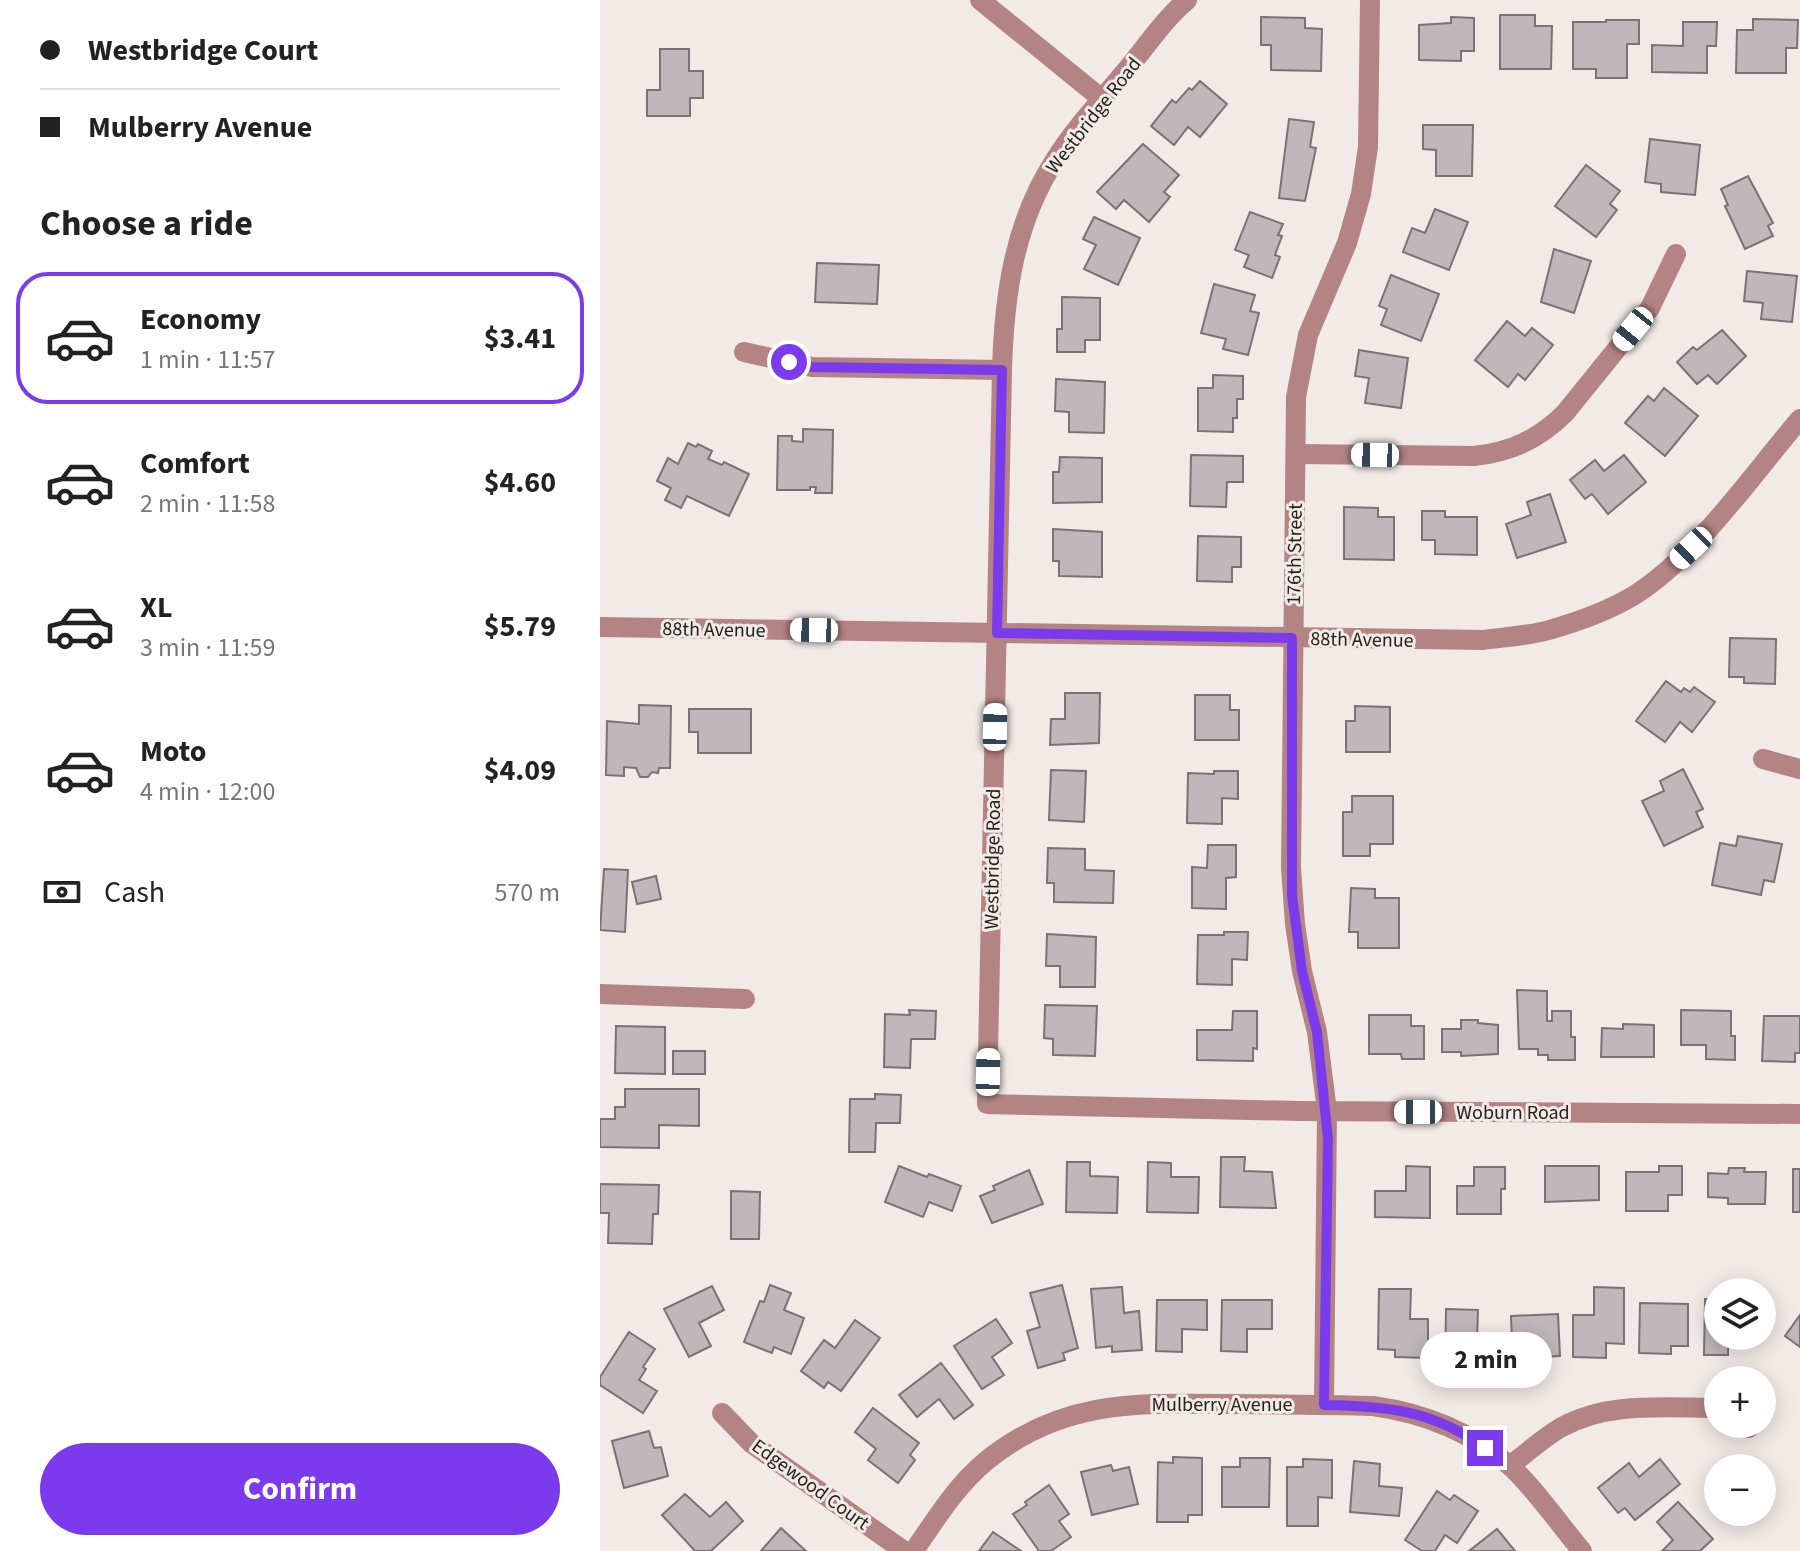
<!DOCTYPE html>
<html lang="en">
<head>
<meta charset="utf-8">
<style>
  body { margin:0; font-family:"Source Sans 3",sans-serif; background:#f2f2f2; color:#222; height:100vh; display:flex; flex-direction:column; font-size:30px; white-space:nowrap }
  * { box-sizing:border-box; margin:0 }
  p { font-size:26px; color:#767676 }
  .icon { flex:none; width:44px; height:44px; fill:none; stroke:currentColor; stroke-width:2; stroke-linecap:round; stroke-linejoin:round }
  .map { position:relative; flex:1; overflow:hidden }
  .panel { display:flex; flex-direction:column; background:#fff; width:600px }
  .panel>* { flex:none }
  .guide { display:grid; align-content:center; height:176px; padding:0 40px; background:#fff }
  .fabs { position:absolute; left:1104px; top:1278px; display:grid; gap:16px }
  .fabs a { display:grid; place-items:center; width:72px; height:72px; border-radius:50%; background:#fff; box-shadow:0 4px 20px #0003; font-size:40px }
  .end { position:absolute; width:36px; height:36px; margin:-18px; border:10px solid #7c3aed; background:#fff; box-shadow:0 0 0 4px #fff }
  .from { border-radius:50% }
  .bubble { position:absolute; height:56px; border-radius:28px; background:#fff; box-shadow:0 4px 20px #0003; font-size:26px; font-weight:700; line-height:56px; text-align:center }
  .car { position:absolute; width:24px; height:48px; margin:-24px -12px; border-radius:10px; box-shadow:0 0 6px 2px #0007; background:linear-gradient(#fff 24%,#345 0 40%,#fff 0 76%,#345 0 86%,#fff 0) }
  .guide b { display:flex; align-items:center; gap:28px; height:76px; font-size:30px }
  .guide b+b { border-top:2px solid #e0e0e0 }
  .guide i { width:20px; height:20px; background:#222 }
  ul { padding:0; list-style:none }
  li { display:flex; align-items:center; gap:24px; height:132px; margin:0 16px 12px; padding:0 24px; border:4px solid transparent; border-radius:32px }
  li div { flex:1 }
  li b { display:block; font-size:30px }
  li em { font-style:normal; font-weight:700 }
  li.on { border-color:#7c3aed }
  li>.icon { width:72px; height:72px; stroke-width:1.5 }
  h2 { padding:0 40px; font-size:36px; line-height:96px }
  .pay { display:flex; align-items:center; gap:20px; height:88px; padding:0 40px; font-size:30px }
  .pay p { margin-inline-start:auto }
  .primary-button { display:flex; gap:16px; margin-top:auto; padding:16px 40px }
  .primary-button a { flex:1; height:92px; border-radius:48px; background:#7c3aed; color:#fff; font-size:32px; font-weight:700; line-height:92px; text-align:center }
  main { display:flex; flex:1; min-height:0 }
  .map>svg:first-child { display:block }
  .building { fill:#bfb7ba; stroke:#7a7275; stroke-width:2 }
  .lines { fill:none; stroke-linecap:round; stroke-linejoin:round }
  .minor { stroke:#b38483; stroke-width:20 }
  .route { stroke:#7c3aed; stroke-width:10 }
  .labels { text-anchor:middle; stroke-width:6; stroke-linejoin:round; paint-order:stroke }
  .street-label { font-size:20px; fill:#242220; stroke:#f2eae6 }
</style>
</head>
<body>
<main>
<section class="panel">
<div class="guide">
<b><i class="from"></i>Westbridge Court</b>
<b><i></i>Mulberry Avenue</b>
</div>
<h2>Choose a ride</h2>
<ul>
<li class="on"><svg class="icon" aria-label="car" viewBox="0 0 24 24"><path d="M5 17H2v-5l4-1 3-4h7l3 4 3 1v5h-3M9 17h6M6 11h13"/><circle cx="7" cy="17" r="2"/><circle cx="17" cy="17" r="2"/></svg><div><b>Economy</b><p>1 min · 11:57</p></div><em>$3.41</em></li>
<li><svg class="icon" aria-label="car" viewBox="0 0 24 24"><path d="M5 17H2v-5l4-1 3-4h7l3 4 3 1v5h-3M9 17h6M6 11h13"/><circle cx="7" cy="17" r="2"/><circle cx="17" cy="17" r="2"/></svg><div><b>Comfort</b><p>2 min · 11:58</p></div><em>$4.60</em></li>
<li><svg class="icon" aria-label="car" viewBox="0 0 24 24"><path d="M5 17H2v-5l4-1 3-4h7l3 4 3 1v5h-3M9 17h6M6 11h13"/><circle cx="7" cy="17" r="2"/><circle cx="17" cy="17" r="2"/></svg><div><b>XL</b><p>3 min · 11:59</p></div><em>$5.79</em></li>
<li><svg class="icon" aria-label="car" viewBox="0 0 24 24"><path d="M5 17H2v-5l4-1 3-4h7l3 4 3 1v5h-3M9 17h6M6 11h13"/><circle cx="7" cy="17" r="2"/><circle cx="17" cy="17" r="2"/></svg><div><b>Moto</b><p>4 min · 12:00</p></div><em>$4.09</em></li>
</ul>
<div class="pay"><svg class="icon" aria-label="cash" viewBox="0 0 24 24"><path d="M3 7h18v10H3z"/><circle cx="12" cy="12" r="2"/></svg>Cash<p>570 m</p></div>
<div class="primary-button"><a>Confirm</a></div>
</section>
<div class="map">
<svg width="1200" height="1551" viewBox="0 0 1200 1551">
  <rect width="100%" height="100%" fill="#f2eae6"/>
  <!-- building -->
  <g class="building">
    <polygon points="900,15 935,15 935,26 952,26 951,69 900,69"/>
    <polygon points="661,17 705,18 705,28 722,29 721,71 671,70 671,45 661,45"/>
    <polygon points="851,17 874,18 874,51 861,51 861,61 819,60 819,25 851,23"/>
    <polygon points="1153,19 1198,20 1197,48 1186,48 1186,73 1136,73 1137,30 1153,30"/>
    <polygon points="1006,20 1039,20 1039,44 1027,44 1027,78 996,78 996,69 973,69 973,22 1006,22"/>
    <polygon points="1083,22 1117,22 1116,46 1107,46 1107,73 1052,72 1052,45 1083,46"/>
    <polygon points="60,49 89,49 89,71 103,71 103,98 90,98 90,116 47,116 47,90 60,90"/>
    <polygon points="600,81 627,104 600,137 588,127 574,145 551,126 572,100 576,103 589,88 592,90"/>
    <polygon points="689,119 714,122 710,147 716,148 705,201 679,198"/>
    <polygon points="823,125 873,125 872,176 836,176 836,150 823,149"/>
    <polygon points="1050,139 1100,145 1095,195 1061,192 1061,184 1045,182"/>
    <polygon points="543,144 579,175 564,192 570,197 549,222 524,200 516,209 497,192"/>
    <polygon points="986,165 1020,191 1010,204 1017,210 996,237 955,206"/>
    <polygon points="1148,176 1173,223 1168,226 1173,236 1145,249 1125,206 1128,205 1121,189"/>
    <polygon points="835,209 868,222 849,270 803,252 812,228 825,233"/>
    <polygon points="650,212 683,224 678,235 682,236 675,255 680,257 672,278 644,267 649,255 635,250"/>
    <polygon points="494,217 540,238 518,285 484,269 496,245 483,239"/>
    <polygon points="954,249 991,261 974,313 941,302"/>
    <polygon points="217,263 279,265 277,304 215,302"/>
    <polygon points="1147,271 1197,276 1192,322 1161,319 1163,303 1144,301"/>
    <polygon points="791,275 839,294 821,341 781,325 787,309 779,306"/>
    <polygon points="614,284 655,295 650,311 659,313 648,355 623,349 626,339 601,333"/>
    <polygon points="462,297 500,298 500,340 485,340 485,352 457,352 457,329 462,329"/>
    <polygon points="907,321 925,336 932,328 953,345 925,380 918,374 908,387 875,360"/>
    <polygon points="1122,330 1146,356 1117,384 1108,375 1097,384 1077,362 1093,347 1097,350"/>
    <polygon points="759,350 808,358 801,408 765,403 769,378 755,376"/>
    <polygon points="613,375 643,376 643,399 637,399 637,418 633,418 633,432 598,431 598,388 613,388"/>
    <polygon points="456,379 505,382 504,433 469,432 469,412 455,411"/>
    <polygon points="1064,388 1098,416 1065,456 1025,423 1048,396 1054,401"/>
    <polygon points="203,429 233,430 232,493 215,493 216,487 210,487 210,490 177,490 178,436 192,436 192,441 203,442"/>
    <polygon points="88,443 96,447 98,444 112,451 108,459 122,465 124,462 149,474 129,516 87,496 81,508 65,500 71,488 57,481 68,458 78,464"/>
    <polygon points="591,455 643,456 643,482 627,482 626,507 590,506"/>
    <polygon points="1024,455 1046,482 1008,514 992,494 985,499 970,480 995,460 1004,471"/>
    <polygon points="460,457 502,458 502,502 453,503 453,472 459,472"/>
    <polygon points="950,494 966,542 917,558 906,524 931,515 927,502"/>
    <polygon points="744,507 778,508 778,517 794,517 794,560 744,559"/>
    <polygon points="822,511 845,511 845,517 877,517 877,555 835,554 835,540 822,540"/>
    <polygon points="453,529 502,532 502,577 459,576 459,561 453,561"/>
    <polygon points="598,536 641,537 641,567 632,567 632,582 597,581"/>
    <polygon points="1130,638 1176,639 1175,684 1144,683 1144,677 1129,677"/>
    <polygon points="1066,681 1081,692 1084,688 1090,692 1094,687 1115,702 1092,732 1080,722 1065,742 1036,721"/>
    <polygon points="465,693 500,693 499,743 450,745 451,719 465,719"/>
    <polygon points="595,695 630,695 630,710 639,710 639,740 595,740"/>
    <polygon points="39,705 71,706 70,768 59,768 58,773 52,772 48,777 40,777 36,768 24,767 24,776 6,775 7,721 39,724"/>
    <polygon points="755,706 790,707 790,752 746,752 746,721 755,721"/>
    <polygon points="89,709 151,709 151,753 98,753 98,732 89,732"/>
    <polygon points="1083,769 1103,809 1096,812 1103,827 1064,846 1042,801 1064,791 1060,781"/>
    <polygon points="451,770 486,771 484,822 449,820"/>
    <polygon points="614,771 638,771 638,799 622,798 622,824 587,823 588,773 614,774"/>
    <polygon points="752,796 793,796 793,844 770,844 770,856 743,856 743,812 752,812"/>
    <polygon points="1138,836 1182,844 1174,882 1164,880 1161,895 1112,885 1120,843 1136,846"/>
    <polygon points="608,845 636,845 636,877 626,878 626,909 592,908 592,867 607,868"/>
    <polygon points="448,848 485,849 485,870 514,871 513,903 454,902 454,883 447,883"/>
    <polygon points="4,869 28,870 25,932 0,930"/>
    <polygon points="56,876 61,899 37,904 32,882"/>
    <polygon points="751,888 775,889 775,898 799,898 799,948 758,948 758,932 749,932"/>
    <polygon points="624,932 648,932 647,960 632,959 632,985 597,984 598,935 624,935"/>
    <polygon points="447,934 496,937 495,987 460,987 460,966 446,966"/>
    <polygon points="917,990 947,991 947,1021 952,1021 952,1011 971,1011 971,1037 975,1037 975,1060 948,1060 948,1055 938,1055 938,1049 919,1049"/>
    <polygon points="445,1005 497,1006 495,1056 453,1055 453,1039 444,1038"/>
    <polygon points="309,1010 336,1011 335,1039 311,1039 310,1068 284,1067 285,1014 310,1015"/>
    <polygon points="1081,1010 1131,1011 1131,1036 1135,1036 1135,1060 1106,1059 1106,1045 1081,1045"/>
    <polygon points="633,1011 657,1011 657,1049 653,1048 653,1061 597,1060 597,1030 632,1030"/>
    <polygon points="769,1015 811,1015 811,1026 824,1026 824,1059 802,1059 801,1054 769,1054"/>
    <polygon points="1164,1016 1200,1016 1200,1053 1195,1053 1195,1062 1162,1061"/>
    <polygon points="861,1020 878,1020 878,1023 898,1025 898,1054 861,1056 861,1052 842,1052 842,1029 861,1029"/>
    <polygon points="1023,1024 1054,1025 1054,1057 1001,1057 1002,1028 1023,1029"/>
    <polygon points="16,1026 65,1027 65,1074 15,1073"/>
    <rect x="73" y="1051" width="32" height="23"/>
    <polygon points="25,1089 99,1089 99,1126 59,1125 59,1148 0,1147 0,1119 15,1119 15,1107 25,1107"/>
    <polygon points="275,1094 301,1095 300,1123 276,1123 275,1152 249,1152 250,1099 275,1099"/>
    <polygon points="621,1157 645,1157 644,1171 672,1172 676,1208 620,1207"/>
    <polygon points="467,1162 490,1162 490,1176 518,1177 517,1213 466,1212"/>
    <polygon points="548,1162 571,1163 571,1177 599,1177 598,1213 547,1212"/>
    <polygon points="299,1166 327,1177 329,1174 361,1186 352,1211 329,1202 323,1217 285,1202"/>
    <polygon points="806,1166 830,1167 830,1218 775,1217 775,1191 806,1191"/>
    <polygon points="945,1166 999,1166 999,1200 945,1202"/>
    <polygon points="1059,1166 1082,1166 1082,1195 1068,1195 1068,1211 1026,1211 1026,1172 1059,1172"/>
    <polygon points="874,1167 905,1167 905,1189 901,1189 901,1214 857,1214 857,1186 874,1186"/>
    <polygon points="1129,1168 1145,1168 1144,1172 1166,1172 1165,1204 1128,1204 1128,1198 1108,1197 1108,1173 1128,1174"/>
    <rect x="1193" y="1169" width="7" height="43"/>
    <polygon points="429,1170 443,1204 392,1223 380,1196 395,1190 393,1186"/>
    <polygon points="0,1184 59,1185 58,1214 53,1214 52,1244 8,1243 9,1213 0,1213"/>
    <polygon points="131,1191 160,1192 159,1239 131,1239"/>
    <polygon points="170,1285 191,1293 184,1310 204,1318 191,1354 174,1347 172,1353 144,1342 160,1301 164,1302"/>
    <polygon points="462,1285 478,1348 463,1353 465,1360 438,1368 427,1331 440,1327 430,1293"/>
    <polygon points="112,1286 124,1310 99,1323 111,1346 89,1357 64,1309"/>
    <polygon points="522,1287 524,1313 539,1311 542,1350 512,1352 512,1346 496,1348 491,1289"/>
    <polygon points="994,1287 1024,1288 1024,1344 1006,1343 1006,1358 973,1357 973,1315 994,1315"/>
    <polygon points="779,1289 811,1289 810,1319 828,1319 828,1358 795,1357 795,1350 778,1349"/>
    <polygon points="1105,1299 1118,1300 1118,1336 1128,1336 1128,1355 1104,1355"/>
    <polygon points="557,1300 607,1300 607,1330 582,1329 582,1352 556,1351"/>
    <polygon points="622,1300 672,1300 672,1329 647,1329 647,1352 621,1351"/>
    <polygon points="1040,1303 1088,1304 1088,1346 1071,1346 1071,1354 1039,1353"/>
    <polygon points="846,1309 878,1310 877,1339 895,1339 894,1378 862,1377 862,1370 845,1369"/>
    <polygon points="958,1314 960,1356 941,1357 942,1363 913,1364 911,1316"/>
    <polygon points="1200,1315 1200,1347 1185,1336"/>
    <polygon points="396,1319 412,1343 392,1357 404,1375 382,1389 354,1346"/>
    <polygon points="255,1320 280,1338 241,1391 228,1382 224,1388 201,1371 224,1340 235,1348"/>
    <polygon points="29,1332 55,1349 43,1367 46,1369 39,1380 57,1391 43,1413 0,1385 0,1377"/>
    <polygon points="341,1363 373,1405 354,1419 339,1399 317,1417 299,1395"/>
    <polygon points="273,1408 319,1443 310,1455 315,1460 298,1483 268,1460 276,1449 255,1432"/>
    <polygon points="49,1431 54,1448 61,1447 68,1476 24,1488 12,1441"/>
    <polygon points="573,1457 602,1458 602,1515 588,1515 588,1522 557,1522 558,1462 573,1463"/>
    <polygon points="640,1458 670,1458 669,1507 622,1507 622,1467 640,1467"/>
    <polygon points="703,1459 732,1460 732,1498 718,1497 718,1526 687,1526 687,1467 703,1467"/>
    <polygon points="1060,1459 1080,1484 1035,1520 1025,1508 1018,1513 998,1488 1029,1463 1039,1477"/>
    <polygon points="754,1461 780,1464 779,1486 802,1488 799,1516 750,1512"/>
    <polygon points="511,1465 513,1471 529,1467 538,1504 492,1515 481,1472"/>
    <polygon points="449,1485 469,1514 459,1521 471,1537 451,1551 439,1551 413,1514 427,1505 425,1502"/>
    <polygon points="837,1491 850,1500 854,1495 878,1511 857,1543 845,1535 835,1551 822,1551 805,1540"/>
    <polygon points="85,1494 110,1517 126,1502 143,1521 111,1551 95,1551 62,1515"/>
    <polygon points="1078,1502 1113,1539 1100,1551 1062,1551 1073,1540 1057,1522"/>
    <polygon points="181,1528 206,1551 161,1551"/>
    <polygon points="897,1529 915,1551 869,1551"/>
    <polygon points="393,1532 421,1551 379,1551"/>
  </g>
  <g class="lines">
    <!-- minor -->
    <g class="minor">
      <polyline points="380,0 502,99"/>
      <path d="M587 0C563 20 544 50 523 74 500 102 474 129 455 160 414 223 404 296 402 370L387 1104 699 1111 1200 1114"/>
      <polyline points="144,352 212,367 402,370"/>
      <path d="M697 454 874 456C911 452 939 439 965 413L1050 308 1076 254"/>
      <path d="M0 627 883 640C904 637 928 636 949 630 977 622 1008 611 1033 596 1095 558 1152 475 1200 419"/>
      <polyline points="1163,759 1200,769"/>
      <polyline points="0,994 145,999"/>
      <polyline points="724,1405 727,1111 717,1032 702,971 695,924 691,868 696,397 708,335 747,243 761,194 768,147 770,0"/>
      <polyline points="122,1413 151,1443 304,1551"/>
      <polyline points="1144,1424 1149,1428"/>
      <path d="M910 1466C926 1453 942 1439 960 1428 1008 1401 1065 1408 1118 1408"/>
      <path d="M314 1551C335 1520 356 1486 386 1461 461 1400 536 1403 627 1404 676 1404 724 1405 773 1406 823 1413 870 1431 909 1465 933 1486 960 1525 982 1551"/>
    </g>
  </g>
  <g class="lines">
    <!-- route -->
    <path class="route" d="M189 362 212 367 402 370 397 633 692 638V895L702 971 717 1032 728 1139 724 1405C786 1406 833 1410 885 1448"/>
  </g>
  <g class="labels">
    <!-- street labels -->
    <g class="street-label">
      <text transform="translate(493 115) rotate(-52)" y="7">Westbridge Road</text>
      <text transform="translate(694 554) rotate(-89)" y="7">176th Street</text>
      <text transform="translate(114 629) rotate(1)" y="7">88th Avenue</text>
      <text transform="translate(762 639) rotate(1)" y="7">88th Avenue</text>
      <text transform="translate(392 859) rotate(-89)" y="7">Westbridge Road</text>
      <text x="913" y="1119">Woburn Road</text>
      <text x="622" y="1411">Mulberry Avenue</text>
      <text transform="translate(211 1484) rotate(36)" y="7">Edgewood Court</text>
    </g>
  </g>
</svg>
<div class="fabs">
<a><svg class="icon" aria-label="layers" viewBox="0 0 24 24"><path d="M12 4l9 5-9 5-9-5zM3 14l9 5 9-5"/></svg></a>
<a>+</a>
<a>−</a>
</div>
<i class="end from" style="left:189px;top:362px"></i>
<i class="end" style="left:885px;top:1448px"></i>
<div class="bubble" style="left:820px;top:1332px;width:132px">2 min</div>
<i class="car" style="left:1033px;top:329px;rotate:219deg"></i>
<i class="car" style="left:775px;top:455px;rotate:271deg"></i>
<i class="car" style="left:1091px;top:548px;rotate:226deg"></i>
<i class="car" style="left:214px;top:630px;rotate:271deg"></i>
<i class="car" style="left:395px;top:727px;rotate:1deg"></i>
<i class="car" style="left:388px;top:1072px;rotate:1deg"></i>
<i class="car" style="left:818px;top:1112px;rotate:270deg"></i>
</div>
</main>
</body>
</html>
